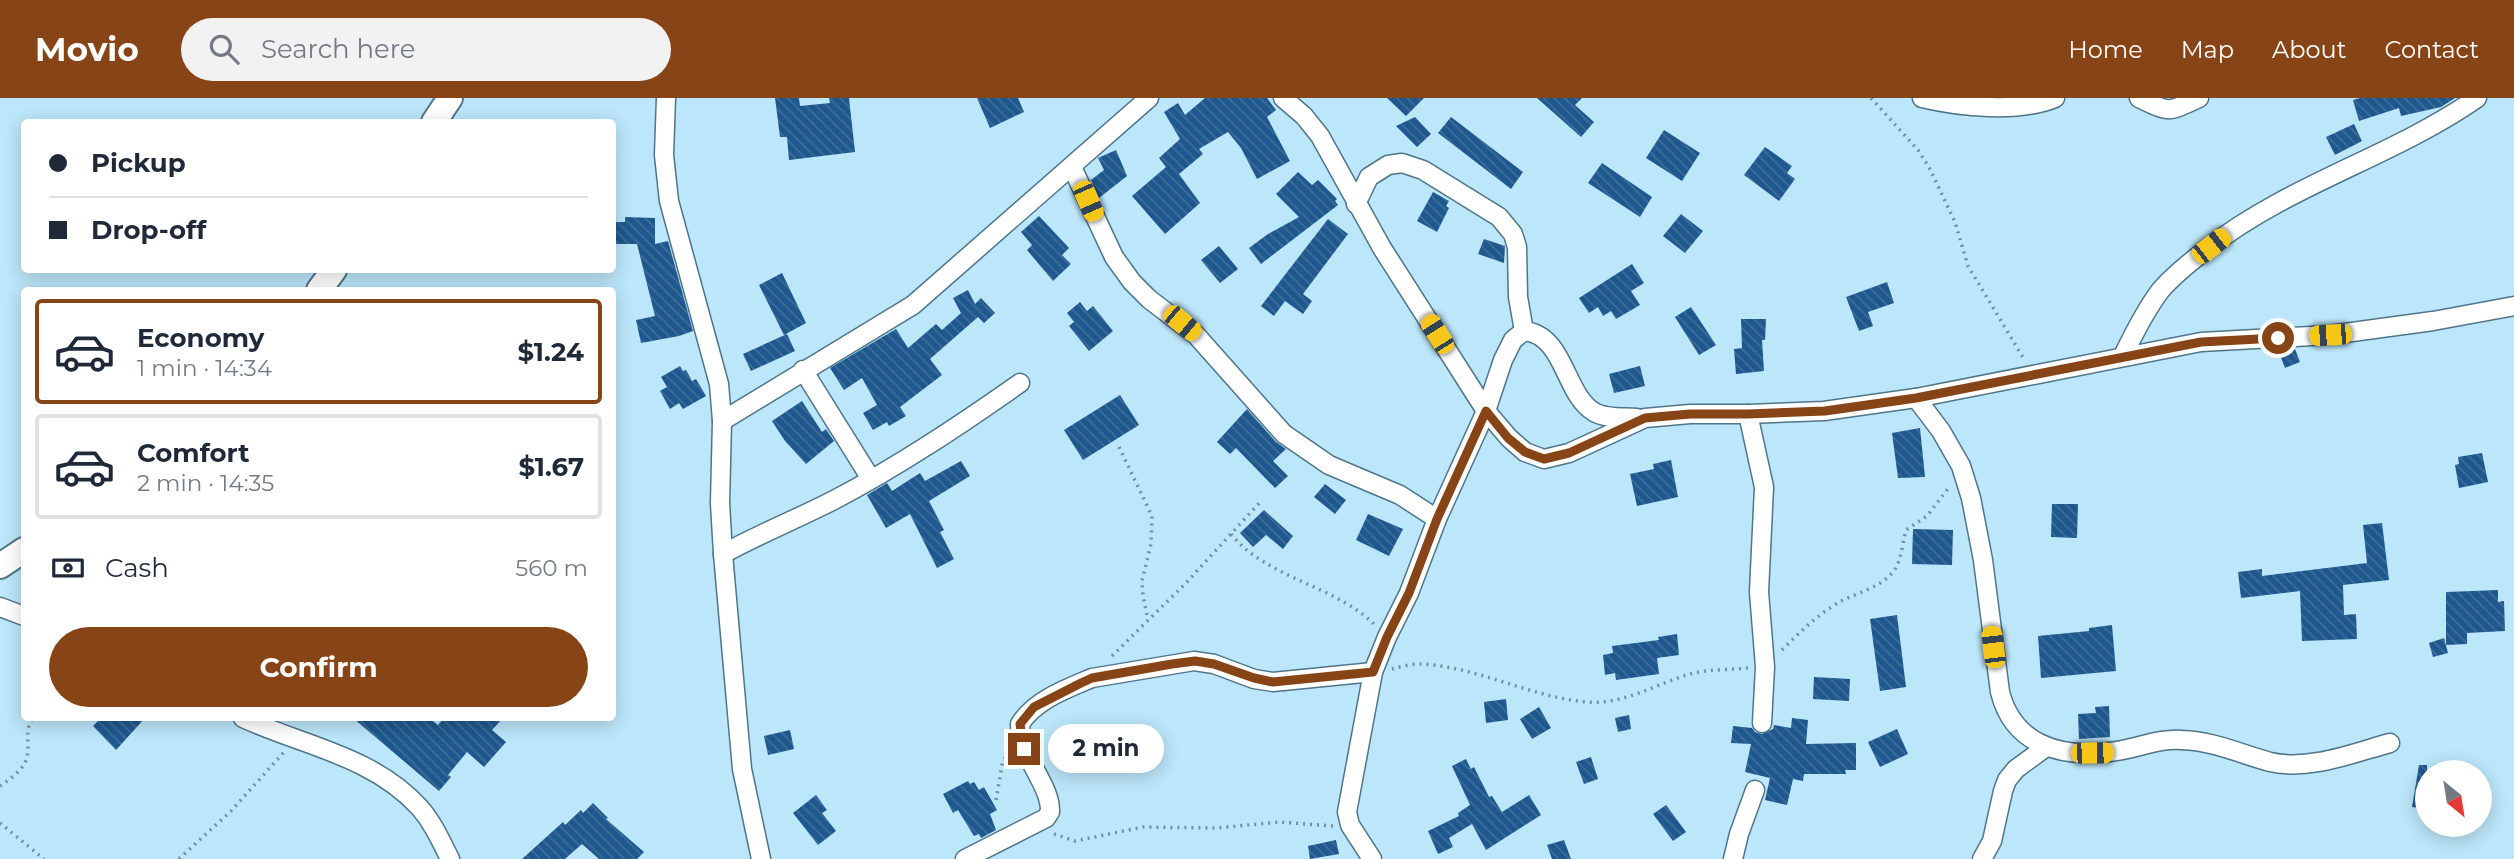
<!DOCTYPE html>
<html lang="en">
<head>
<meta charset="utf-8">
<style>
  body { margin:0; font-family:Montserrat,sans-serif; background:#f2f2f3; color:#1f2937; height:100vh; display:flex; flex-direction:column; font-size:26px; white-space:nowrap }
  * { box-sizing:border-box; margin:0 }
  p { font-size:23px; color:#747a83 }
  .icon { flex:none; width:38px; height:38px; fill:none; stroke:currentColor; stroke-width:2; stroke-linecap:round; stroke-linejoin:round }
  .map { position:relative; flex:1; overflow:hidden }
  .sheet { position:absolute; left:21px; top:189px; width:595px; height:434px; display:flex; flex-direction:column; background:#fff; border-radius:7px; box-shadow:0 4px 18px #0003 }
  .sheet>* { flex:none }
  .guide { position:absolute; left:21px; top:21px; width:595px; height:154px; border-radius:7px; box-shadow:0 4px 18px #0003; display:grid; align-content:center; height:154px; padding:0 28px; background:#fff }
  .needle { width:46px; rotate:150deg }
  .tools { position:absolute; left:2415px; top:662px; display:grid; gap:14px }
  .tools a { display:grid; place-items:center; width:77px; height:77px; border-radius:50%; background:#fff; box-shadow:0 4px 18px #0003; font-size:35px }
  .end { position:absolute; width:32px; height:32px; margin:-16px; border:9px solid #874417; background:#fff; box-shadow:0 0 0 4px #fff }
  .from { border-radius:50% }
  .bubble { position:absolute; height:49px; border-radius:24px; background:#fff; box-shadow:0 4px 18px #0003; font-size:23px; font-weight:700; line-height:49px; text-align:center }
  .car { position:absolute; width:21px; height:42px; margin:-21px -10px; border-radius:9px; box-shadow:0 0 5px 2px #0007; background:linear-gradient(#f5c518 24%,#345 0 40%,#f5c518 0 76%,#345 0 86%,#f5c518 0) }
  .guide b { display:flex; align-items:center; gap:24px; height:66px; font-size:26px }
  .guide b+b { border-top:2px solid #e0e1e3 }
  .guide i { width:18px; height:18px; background:#1f2937 }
  ul { padding:12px 0 0; list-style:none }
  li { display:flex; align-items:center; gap:21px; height:105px; margin:0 14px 10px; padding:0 14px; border:4px solid #e0e1e3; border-radius:7px }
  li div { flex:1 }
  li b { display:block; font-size:26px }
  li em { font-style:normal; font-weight:700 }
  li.selected { border-color:#874417 }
  li>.icon { width:63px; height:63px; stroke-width:1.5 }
  .pay { display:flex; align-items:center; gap:18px; height:77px; padding:0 28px; font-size:26px }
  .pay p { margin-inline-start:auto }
  .button { display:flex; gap:14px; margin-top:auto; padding:14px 28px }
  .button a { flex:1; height:80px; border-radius:42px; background:#874417; color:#fff; font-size:28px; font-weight:700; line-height:80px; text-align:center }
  header { display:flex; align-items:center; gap:42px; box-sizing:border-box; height:98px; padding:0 35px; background:#874417; color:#fff }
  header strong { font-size:33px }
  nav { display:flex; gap:38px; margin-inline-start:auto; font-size:24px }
  .search { width:490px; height:63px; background:#f2f2f3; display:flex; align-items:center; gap:18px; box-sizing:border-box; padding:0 24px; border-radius:38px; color:#747a83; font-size:26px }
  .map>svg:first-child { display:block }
  .building { fill:url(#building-back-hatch) }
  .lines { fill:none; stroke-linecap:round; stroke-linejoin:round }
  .street-casing { stroke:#4f7588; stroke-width:21 }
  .secondary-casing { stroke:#4f7588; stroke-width:28 }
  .path { stroke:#728f9e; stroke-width:3.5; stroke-dasharray:2 5; stroke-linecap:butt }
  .street { stroke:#fff; stroke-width:18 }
  .secondary { stroke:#fff; stroke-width:24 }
  .route { stroke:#874417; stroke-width:9 }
</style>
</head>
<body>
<header>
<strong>Movio</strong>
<div class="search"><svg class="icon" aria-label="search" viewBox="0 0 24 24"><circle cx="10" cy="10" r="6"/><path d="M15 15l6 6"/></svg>Search here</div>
<nav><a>Home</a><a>Map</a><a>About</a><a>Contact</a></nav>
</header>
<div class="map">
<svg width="2514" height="761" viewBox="0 0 2514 761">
  <defs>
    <pattern id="building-back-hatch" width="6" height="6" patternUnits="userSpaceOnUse" patternTransform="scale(1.75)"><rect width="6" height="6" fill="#1e588e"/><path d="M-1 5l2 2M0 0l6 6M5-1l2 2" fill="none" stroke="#3e6e99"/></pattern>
  </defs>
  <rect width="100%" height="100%" fill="#bce6fa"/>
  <!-- building -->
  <g class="building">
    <polygon points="775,0 799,0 800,8 830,5 829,0 849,0 855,54 789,62 787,39 780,39"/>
    <polygon points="977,0 1018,0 1024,14 990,30"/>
    <polygon points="1205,0 1267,0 1276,12 1267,19 1290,63 1257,81 1241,50 1228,34 1199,51 1203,56 1179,76 1200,105 1165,136 1132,98 1166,69 1159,60 1180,41 1164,14 1178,5 1185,17"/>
    <polygon points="1387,0 1424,0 1406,18"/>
    <polygon points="1537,0 1582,0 1575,7 1594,24 1581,39"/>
    <polygon points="2360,0 2455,0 2441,9 2401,18 2399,10 2359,23 2353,2"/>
    <polygon points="1415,19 1431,36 1417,49 1396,28"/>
    <polygon points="1451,19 1523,74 1511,91 1438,35"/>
    <polygon points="2354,26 2362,43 2335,57 2326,39"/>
    <polygon points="1664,32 1700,55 1682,83 1646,60"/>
    <polygon points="1765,49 1792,68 1787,75 1795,81 1779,103 1744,77"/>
    <polygon points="1116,52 1127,78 1099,100 1091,82 1104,72 1098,60"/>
    <polygon points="1602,65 1652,99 1640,119 1588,85"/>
    <polygon points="1298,74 1312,87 1318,82 1337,101 1335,103 1338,107 1261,166 1249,150 1268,136 1299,119 1276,96"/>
    <polygon points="1433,94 1449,103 1446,108 1449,110 1437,134 1417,123"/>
    <polygon points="1681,116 1703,133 1685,155 1663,138"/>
    <polygon points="1039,118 1069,150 1062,157 1071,166 1053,183 1027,152 1032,147 1021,134"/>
    <polygon points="625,119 655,120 655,146 668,143 693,233 679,238 641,245 636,222 655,218 637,146 612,146 612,124 625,124"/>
    <polygon points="1328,121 1348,136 1303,196 1312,203 1303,216 1285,203 1274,218 1261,208"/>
    <polygon points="1484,141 1505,148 1504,165 1478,156"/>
    <polygon points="1219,148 1238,171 1220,185 1201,162"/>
    <polygon points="1632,166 1644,185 1631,193 1640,207 1616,221 1611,213 1603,218 1598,209 1589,215 1579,200"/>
    <polygon points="782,175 806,225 784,237 759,187"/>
    <polygon points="1887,184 1894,205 1868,214 1873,228 1859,233 1846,199"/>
    <polygon points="968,192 975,206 981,200 995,215 984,225 978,219 930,261 942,277 900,309 906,318 889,328 887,324 873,332 863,315 877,307 862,280 844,292 830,270 896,231 908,250 936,226 942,232 961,215 953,200"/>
    <polygon points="1080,204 1087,213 1093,208 1113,233 1089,253 1069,228 1074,224 1067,215"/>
    <polygon points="1691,209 1716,247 1699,257 1675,219"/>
    <polygon points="1741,221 1766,221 1765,242 1762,242 1764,273 1736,276 1734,251 1742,250"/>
    <polygon points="787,236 795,253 751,273 743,256"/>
    <polygon points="2295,251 2300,264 2285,270 2280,257"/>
    <polygon points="680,268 683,273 686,272 692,283 696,281 706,298 683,311 679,305 670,311 660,293 667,289 661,279"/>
    <polygon points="1640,268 1645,288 1614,295 1609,276"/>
    <polygon points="1120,297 1139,327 1083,362 1064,332"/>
    <polygon points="802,303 822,334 826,331 834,343 806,366 785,343 772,323"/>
    <polygon points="1247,311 1276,344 1286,351 1273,363 1288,378 1275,390 1236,350 1230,356 1217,344"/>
    <polygon points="1920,330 1925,379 1898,380 1892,335"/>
    <polygon points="2482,355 2488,384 2459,390 2455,367 2459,366 2458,359"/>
    <polygon points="1671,362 1678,399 1637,408 1630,376 1654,371 1653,366"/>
    <polygon points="961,363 970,378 929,403 944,432 940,434 954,461 937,470 910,416 886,430 867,397 887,385 892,393 920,375 925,383"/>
    <polygon points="1325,386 1346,402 1335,416 1314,399"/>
    <polygon points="2052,406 2078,406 2077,440 2051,439"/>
    <polygon points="1264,412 1293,438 1283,451 1266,437 1253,449 1240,435"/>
    <polygon points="1368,416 1403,431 1389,458 1356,442"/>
    <polygon points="2382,425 2389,482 2343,487 2344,517 2356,516 2357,541 2302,543 2300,493 2241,500 2238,474 2262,471 2262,478 2367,465 2363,427"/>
    <polygon points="1913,431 1953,432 1952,467 1912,466"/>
    <polygon points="2498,492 2498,504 2504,503 2505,533 2467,535 2467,546 2446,547 2446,494"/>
    <polygon points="1897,517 1906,589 1880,593 1870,521"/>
    <polygon points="2112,527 2116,573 2041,580 2038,538 2089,533 2089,530"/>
    <polygon points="1677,536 1679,557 1657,560 1659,576 1616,582 1615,575 1605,577 1603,557 1613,555 1612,548 1659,542 1658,539"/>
    <polygon points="2444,540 2448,555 2433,559 2429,545"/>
    <polygon points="1814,579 1850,581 1849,603 1813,601"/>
    <polygon points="1506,601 1508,622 1486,625 1484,604"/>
    <polygon points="2109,608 2110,639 2079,641 2078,616 2096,615 2095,609"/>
    <polygon points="1539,609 1551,630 1532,641 1520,621"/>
    <polygon points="1629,617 1631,631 1618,634 1615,620"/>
    <polygon points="101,620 145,620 116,652 93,628"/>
    <polygon points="353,620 429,620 438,627 444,620 503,620 492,632 506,644 484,669 467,654 448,677 451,679 439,693"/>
    <polygon points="1792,620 1808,622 1806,646 1856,645 1856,672 1845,672 1846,676 1804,676 1803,683 1793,681 1787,707 1765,702 1770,680 1745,674 1751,646 1731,645 1733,628 1752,630 1755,634 1762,636 1773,631 1774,627 1791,630"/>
    <polygon points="1897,631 1908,656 1880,669 1868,644"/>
    <polygon points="790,632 794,651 768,657 764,638"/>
    <polygon points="1591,659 1598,681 1584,686 1576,664"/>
    <polygon points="1466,661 1471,671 1474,669 1489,699 1492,698 1502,714 1529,697 1541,717 1486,752 1472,726 1449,740 1453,749 1438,756 1428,733 1459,718 1458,715 1470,707 1452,668"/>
    <polygon points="2419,667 2427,667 2427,711 2412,709"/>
    <polygon points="968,683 970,686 974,684 979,692 984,689 997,712 990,716 996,732 981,740 979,736 974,738 958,712 953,715 943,696"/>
    <polygon points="816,697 827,712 822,715 836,733 818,747 793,715"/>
    <polygon points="593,705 608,720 606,721 644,754 637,761 599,761 582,746 565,761 522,761 563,724 565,727 581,712 583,715"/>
    <polygon points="1666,707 1686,734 1673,743 1653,716"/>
    <polygon points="1336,742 1339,756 1310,761 1308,748"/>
    <polygon points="1564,742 1571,761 1552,761 1547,747"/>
  </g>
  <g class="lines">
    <defs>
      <g id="street">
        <polyline points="666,0 664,57 669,103 719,286 722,323 720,405 723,456 742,671 761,761"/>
        <polyline points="1283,0 1304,18 1320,38 1382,150 1486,313 1509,340 1525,354 1544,361 1569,355 1645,320 1690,316 1748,316 1824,313 1916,300 2201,244 2330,237 2433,223 2514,208"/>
        <path d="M1922 0C1960 9 2019 15 2055 0"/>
        <path d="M2139 0C2171 15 2166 15 2199 0"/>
        <polyline points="1072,69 1114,159 1132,184 1149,201 1196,237 1284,336 1329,367 1400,397 1437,421"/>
        <polyline points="1356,106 1369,79 1388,67 1402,65 1423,72 1499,119 1513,136 1517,149 1518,199 1524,233"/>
        <path d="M2123 258C2134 235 2145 213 2160 193 2173 177 2192 163 2208 150 2290 86 2392 59 2477 0"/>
        <polyline points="803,272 871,381"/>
        <path d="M1916 300 1941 333 1961 368 1971 400 1983 462 2000 594C2013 646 2059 660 2109 654 2134 652 2157 640 2182 642 2213 643 2241 656 2270 664 2309 673 2353 655 2390 645"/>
        <polyline points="1748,316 1764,389 1759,494 1765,569 1762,625"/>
        <polyline points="722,323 913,207 1149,0"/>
        <path d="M723 456C759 436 797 421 834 402 899 368 960 327 1020 285"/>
        <polyline points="0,509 24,518"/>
        <path d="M243 620C304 648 373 658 420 710 433 725 441 743 450 761"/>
        <path d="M965 761 1046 720 1050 714C1051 686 1020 660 1020 626 1035 602 1066 591 1092 580L1194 563 1214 566 1254 581 1273 584 1373 574"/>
        <path d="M1372 761 1350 727 1347 714 1373 574 1387 539 1409 495 1437 421 1486 313 1503 262 1513 242 1524 233C1565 237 1564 296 1594 314 1606 321 1624 319 1637 320"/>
        <polyline points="1733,761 1739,736 1755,692"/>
        <polyline points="1982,761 1992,743 2003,693 2007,682 2016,671 2046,649"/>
      </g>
      <g id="secondary">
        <polyline points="434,24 450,0"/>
        <polyline points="319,192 334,172"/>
        <polyline points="0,468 24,452"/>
      </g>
    </defs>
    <!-- street casing -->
    <use href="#street" class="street-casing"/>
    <!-- secondary casing -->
    <use href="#secondary" class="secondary-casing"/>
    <!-- path -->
    <g class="path">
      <polyline points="1871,0 1918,52 1930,71 1955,124 1968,168 2024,261"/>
      <polyline points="1119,349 1152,418 1151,446 1142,483 1143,498 1148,522"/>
      <path d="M1231 436C1267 481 1336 487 1376 528"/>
      <path d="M1782 552C1799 535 1815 519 1836 506 1854 495 1879 491 1893 474 1902 462 1902 446 1906 432L1927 418 1950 388"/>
      <polyline points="1112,558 1186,485 1262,402"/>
      <path d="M1392 571C1400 569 1410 566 1419 566 1477 568 1529 599 1587 604 1623 607 1656 586 1690 576 1709 571 1730 572 1749 570"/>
      <path d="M0 688C10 681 24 672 27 659 30 645 24 632 33 620"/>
      <polyline points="996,702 1002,667 1007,654"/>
      <polyline points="0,725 44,761"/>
      <polyline points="1054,736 1075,743 1143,729 1216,730 1280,724 1333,728"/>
      <polyline points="179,761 231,713 285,653"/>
    </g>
    <!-- street -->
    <use href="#street" class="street"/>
    <!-- secondary -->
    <use href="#secondary" class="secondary"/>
  </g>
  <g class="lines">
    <!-- route -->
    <polyline class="route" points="1024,651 1020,626 1034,609 1081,585 1092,580 1172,566 1195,563 1214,566 1254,580 1273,584 1373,574 1387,539 1409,495 1437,421 1486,313 1508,340 1525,354 1544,361 1569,355 1645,320 1690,316 1748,316 1825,313 1916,300 2201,244 2278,240"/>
  </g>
</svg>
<div class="tools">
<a><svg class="needle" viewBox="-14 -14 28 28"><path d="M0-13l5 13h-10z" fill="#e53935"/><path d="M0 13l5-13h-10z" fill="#747a83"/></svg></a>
</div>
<i class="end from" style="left:2278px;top:240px"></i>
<i class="end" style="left:1024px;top:651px"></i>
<div class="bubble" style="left:1048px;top:626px;width:116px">2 min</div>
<i class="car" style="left:1088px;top:103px;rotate:156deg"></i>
<i class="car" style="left:2211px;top:148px;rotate:52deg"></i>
<i class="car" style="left:1182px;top:225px;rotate:130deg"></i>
<i class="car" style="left:1437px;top:236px;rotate:328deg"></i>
<i class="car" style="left:2330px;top:237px;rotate:267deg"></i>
<i class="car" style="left:1993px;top:549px;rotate:353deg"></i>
<i class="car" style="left:2092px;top:655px;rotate:89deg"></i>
<div class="guide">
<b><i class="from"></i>Pickup</b>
<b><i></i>Drop-off</b>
</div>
<section class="sheet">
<ul>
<li class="selected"><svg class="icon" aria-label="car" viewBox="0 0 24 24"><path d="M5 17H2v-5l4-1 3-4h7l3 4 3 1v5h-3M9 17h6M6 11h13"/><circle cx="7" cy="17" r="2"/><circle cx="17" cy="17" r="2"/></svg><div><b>Economy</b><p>1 min · 14:34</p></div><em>$1.24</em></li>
<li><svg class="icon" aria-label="car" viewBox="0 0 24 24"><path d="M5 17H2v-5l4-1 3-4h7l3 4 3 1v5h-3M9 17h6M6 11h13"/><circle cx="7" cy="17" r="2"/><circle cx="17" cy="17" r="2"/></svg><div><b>Comfort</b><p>2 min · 14:35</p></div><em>$1.67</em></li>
</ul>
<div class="pay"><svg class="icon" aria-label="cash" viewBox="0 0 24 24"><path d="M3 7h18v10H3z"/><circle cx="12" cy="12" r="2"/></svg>Cash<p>560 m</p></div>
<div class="button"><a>Confirm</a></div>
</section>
</div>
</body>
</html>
